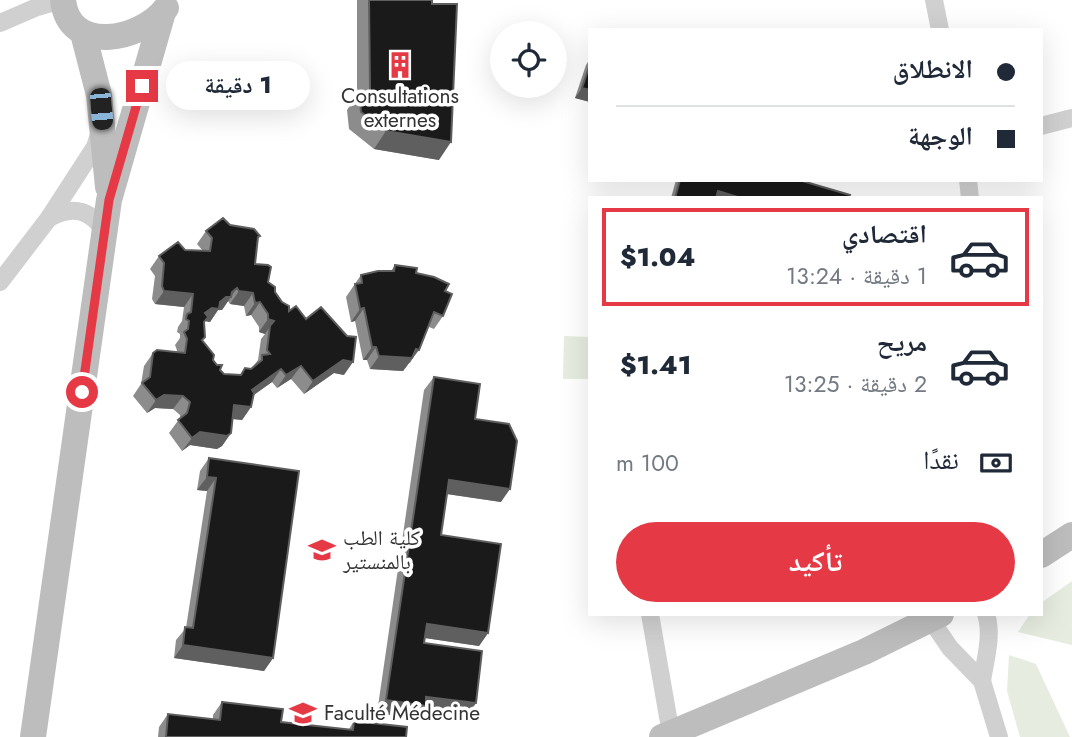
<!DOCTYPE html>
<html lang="ar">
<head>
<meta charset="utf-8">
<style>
  body { margin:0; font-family:Jost,"Noto Naskh Arabic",sans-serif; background:#f6f6f7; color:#1f2937; direction:rtl; height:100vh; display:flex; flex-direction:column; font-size:26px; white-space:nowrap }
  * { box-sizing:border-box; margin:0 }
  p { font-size:23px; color:#747a83 }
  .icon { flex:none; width:38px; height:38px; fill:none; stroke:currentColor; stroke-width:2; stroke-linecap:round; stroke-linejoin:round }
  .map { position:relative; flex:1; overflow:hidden; direction:ltr }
  .sheet { position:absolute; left:588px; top:196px; width:455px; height:420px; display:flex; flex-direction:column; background:#fff; border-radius:0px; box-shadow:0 7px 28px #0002; direction:rtl }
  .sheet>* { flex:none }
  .guide { position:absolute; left:588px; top:28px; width:455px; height:154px; border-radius:0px; box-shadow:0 7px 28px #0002; direction:rtl; display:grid; align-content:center; height:154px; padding:0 28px; background:#fff }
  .controls { position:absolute; left:490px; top:21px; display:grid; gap:14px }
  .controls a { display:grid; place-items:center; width:77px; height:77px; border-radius:50%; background:#fff; box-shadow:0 7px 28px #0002; font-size:35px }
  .end { position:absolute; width:32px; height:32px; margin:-16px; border:9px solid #e63946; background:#fff; box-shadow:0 0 0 4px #fff }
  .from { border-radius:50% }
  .bubble { position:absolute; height:49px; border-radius:24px; background:#fff; box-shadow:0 7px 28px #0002; font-size:23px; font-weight:800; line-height:49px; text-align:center; direction:rtl }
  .car { position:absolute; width:21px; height:42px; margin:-21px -10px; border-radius:9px; box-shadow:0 0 5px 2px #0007; background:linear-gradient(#222 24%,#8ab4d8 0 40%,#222 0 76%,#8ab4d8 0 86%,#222 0) }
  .guide b { display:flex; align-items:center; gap:24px; height:66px; font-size:26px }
  .guide b+b { border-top:2px solid #e0e1e3 }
  .guide i { width:18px; height:18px; background:#1f2937 }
  ul { padding:12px 0 0; list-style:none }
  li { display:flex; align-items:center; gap:21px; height:98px; margin:0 14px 10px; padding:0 14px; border:4px solid transparent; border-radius:0px }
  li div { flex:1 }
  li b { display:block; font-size:26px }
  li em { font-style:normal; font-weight:800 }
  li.on { border-color:#e63946 }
  li>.icon { width:63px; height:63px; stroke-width:1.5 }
  .pay { display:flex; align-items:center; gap:18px; height:77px; padding:0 28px; font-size:26px }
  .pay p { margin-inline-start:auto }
  .action { display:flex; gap:14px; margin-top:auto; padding:14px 28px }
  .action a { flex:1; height:80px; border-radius:42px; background:#e63946; color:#fff; font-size:28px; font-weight:800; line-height:80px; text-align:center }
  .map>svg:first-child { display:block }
  .green { fill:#e6ecdf }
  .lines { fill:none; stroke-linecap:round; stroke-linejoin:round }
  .street { stroke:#d0d0d0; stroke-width:18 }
  .secondary { stroke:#bdbdbd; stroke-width:26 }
  .wall { fill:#8c8c8c; fill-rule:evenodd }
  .shaded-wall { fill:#5f5f5f }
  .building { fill:#1a1a1a; stroke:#5f5f5f; stroke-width:2; fill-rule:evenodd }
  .route { stroke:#e63946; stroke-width:9 }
  .labels { text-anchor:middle; stroke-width:7; stroke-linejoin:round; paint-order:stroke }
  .poi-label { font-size:21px; fill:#333; stroke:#fff; text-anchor:start }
</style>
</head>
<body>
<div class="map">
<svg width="1072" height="737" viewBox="0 0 1072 737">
  <rect width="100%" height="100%" fill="#fff"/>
  <!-- green -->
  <g class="green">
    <polygon points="564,336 590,337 590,379 563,379"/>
    <polygon points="1072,581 1072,645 1018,632 1030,614 1041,614 1041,603"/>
    <polygon points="1009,655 1036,664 1070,737 1020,737 1007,691"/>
  </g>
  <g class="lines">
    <!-- street -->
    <g class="street">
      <polyline points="934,0 940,30"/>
      <polyline points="0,23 37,7 61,0"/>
      <polyline points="1041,126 1072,118"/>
      <polyline points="968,180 970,198"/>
      <path d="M49 218C73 205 90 209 105 232"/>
      <polyline points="0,282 49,218 95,147 100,131"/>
      <polyline points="650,614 671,734"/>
      <path d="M931 620 950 648 982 681C985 660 993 635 986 614"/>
      <polyline points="982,681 999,737"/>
    </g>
    <!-- secondary -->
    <g class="secondary">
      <path d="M63 0C69 55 141 41 166 8"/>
      <polyline points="83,33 99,95 108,187"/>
      <polyline points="1041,555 1072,535"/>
      <polyline points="33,737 109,200 163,12"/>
      <polyline points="662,737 864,652 941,614"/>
    </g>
  </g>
  <!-- wall -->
  <g class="wall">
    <polygon points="357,0 432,0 439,160 374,149 349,129 347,110 357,95"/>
    <polygon points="590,59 590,102 575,98 586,65"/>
    <polygon points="676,180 799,180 849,198 671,198"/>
    <path d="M230 225 257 240 255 264 289 311 344 375 334 373 304 394 291 379 277 388 272 382 253 395 251 407 242 420 232 419 231 433 222 446 217 449 190 445 182 451 169 433 180 418V415L173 409 155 408 147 413 133 396 141 384 144 366 153 353H178L175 345 180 338V334L177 332 178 327 182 321 184 307 155 304 152 299 155 276 150 269 159 256 185 250 203 251 197 244 206 231ZM228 301 230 304 244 306 246 316 251 315 259 327V332L265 334 261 339 258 360 251 369 245 368 240 375 224 374 213 360 202 340 204 323 205 321 210 322 218 310H222Z"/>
    <polygon points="395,265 416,273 445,291 443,316 434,329 429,327 410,363 409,363 403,371 370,369 367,360 363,360 355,321 351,322 346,297 361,275 391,271"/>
    <polygon points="434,377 475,419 501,502 447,494 441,535 488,633 479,646 425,638 424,643 476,703 467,716 423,711 417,719 377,713 424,390"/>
    <polygon points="209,458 273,658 264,671 174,658 176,640 186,628 207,491 197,490 200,471"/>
    <polygon points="222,702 281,722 349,729 354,721 406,737 158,737 159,727 168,714 213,719 213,715"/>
  </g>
  <!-- shaded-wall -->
  <g class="shaded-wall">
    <polygon points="582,88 590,90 590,102 575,98"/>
    <polygon points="386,131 451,142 439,160 374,149"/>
    <polygon points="718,191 741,198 714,198"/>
    <polygon points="237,288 222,310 218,310 210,322 205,321 199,330 205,313"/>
    <polygon points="164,291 193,294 184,307 155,304"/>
    <polygon points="239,291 253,293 244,306 230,304"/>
    <polygon points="260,302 251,315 246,316 255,303"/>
    <polygon points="364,308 355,321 351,322 360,309"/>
    <polygon points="268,319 274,321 265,334 259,332"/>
    <polygon points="372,347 376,347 367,360 363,360"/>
    <polygon points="416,349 419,350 403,371 370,369 379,356"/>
    <polygon points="343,360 353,362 344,375 334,373 304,394 313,381"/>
    <polygon points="301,366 291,379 277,388 286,375"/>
    <polygon points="281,369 272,382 243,403 252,390"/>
    <polygon points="164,395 183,396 173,409 155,408 147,413 156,400"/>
    <polygon points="234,405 251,407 242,420 225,418"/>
    <polygon points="200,432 231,433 222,446 217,449 190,445 182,451 192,438"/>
    <polygon points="207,477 216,478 207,491 197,490"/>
    <polygon points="449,480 510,489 501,502 440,493"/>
    <polygon points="427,624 488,633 479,646 418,637"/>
    <polygon points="183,645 273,658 264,671 174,658"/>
    <polygon points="426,697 476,703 467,716 423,711 417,719 377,713 386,700"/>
  </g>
  <!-- building -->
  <g class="building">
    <polygon points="369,0 432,0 432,4 457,4 451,142 386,131 361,112 359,92 370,91"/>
    <polygon points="590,64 590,90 582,88"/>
    <polygon points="680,180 799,180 850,195 849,198 741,198 718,191 716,198 675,198"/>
    <path d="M223 218 230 225 254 229 260 236 258 237 255 264 268 265 271 267 268 282 275 287V292L282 302 289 306V311L296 306 306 319 321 307 347 336 356 337 353 362 343 360 313 381 301 366 286 375 281 369 252 390 254 393 251 407 234 405 231 433 227 436 200 432 192 438 178 420 187 413 190 402 183 396 164 395 156 400 142 383 150 377 153 353 157 350 185 353 187 339 184 332 188 329 189 321 186 319 187 314 191 312 193 294 164 291 162 286 164 263 159 256 178 242 185 250 210 251 212 238 206 231ZM237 288 239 291 253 293 255 303 260 302 268 314V319L274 321 270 326 267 350 270 354 262 355V360L251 369 245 368 241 375 224 374 220 370 222 365H217L213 360 214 355 202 340 205 337 204 322 208 317 205 313 212 308 219 309 220 302 226 297H231L232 292Z"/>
    <polygon points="395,265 417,268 416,273 434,277 449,284 445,291 452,294 443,316 434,312 419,350 416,349 412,358 379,356 376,347 372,347 364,308 360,309 355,284 362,283 361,275 378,271 394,271"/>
    <polygon points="434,377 480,384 475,419 509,424 517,441 510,489 449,480 441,535 501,544 488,633 427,624 424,643 482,651 476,703 426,697 426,706 386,700"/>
    <polygon points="209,458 299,471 273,658 183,645 185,627 193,628 216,478 207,477"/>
    <polygon points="222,702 283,709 281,722 353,730 354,721 407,727 406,737 166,737 168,714 220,720"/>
  </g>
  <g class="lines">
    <!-- route -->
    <polyline class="route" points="82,392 109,200 142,86"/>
  </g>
  <!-- icons -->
  <defs>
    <symbol id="building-bare" viewBox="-9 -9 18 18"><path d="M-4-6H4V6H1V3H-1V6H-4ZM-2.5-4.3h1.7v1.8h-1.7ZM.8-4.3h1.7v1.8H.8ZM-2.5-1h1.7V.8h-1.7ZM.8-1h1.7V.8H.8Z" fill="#e63946" stroke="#fff" stroke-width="2.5" paint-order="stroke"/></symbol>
    <symbol id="university-bare" viewBox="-9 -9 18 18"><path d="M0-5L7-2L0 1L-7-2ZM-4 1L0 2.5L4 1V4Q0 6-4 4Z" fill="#e63946" stroke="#fff" stroke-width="2.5" paint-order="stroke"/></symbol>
    <symbol id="school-bare" viewBox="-9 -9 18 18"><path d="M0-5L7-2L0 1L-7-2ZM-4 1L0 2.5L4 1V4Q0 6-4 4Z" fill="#e63946" stroke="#fff" stroke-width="2.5" paint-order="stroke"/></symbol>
  </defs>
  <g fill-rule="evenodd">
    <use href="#building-bare" x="381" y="46" width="38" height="38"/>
    <use href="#university-bare" x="303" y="531" width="38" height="38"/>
    <use href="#school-bare" x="284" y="694" width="38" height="38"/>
  </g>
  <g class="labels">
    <!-- poi labels -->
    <g class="poi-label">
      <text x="400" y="103" text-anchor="middle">Consultations<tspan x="400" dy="24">externes</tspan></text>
      <text x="343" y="545">كلية الطب<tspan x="343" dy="24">بالمنستير</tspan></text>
      <text x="324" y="720">Faculté Médecine</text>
    </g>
  </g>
</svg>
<div class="controls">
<a><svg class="icon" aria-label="locate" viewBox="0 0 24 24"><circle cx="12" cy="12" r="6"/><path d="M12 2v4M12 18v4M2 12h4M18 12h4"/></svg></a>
</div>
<i class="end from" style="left:82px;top:392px"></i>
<i class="end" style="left:142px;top:86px"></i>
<div class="bubble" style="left:166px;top:61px;width:144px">1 دقيقة</div>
<i class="car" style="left:101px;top:109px;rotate:175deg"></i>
<div class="guide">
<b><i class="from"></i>الانطلاق</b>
<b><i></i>الوجهة</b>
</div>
<section class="sheet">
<ul>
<li class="on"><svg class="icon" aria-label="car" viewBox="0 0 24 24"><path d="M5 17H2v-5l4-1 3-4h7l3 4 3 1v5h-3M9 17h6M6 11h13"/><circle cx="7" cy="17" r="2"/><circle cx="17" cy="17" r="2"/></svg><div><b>اقتصادي</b><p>1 دقيقة · 13:24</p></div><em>$1.04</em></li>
<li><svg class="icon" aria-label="car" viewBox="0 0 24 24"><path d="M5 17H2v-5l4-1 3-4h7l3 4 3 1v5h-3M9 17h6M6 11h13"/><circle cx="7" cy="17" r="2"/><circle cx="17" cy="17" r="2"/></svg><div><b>مريح</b><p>2 دقيقة · 13:25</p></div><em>$1.41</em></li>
</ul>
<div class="pay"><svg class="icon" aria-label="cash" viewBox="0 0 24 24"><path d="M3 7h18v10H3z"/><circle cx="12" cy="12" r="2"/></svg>نقدًا<p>100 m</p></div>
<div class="action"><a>تأكيد</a></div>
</section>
</div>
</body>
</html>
